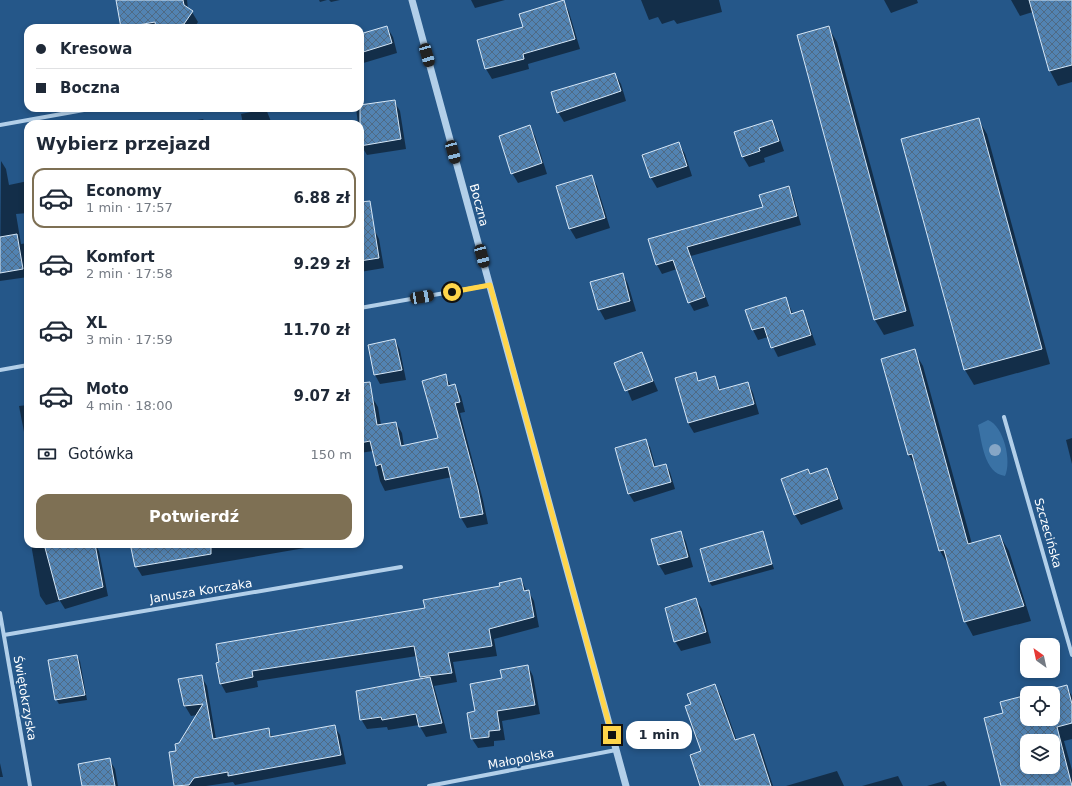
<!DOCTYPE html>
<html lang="pl">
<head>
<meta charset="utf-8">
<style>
  body { margin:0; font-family:"DejaVu Sans",sans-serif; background:#f6f6f7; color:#1f2937; height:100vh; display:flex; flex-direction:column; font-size:15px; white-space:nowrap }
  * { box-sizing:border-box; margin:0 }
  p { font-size:13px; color:#747a83 }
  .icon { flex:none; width:22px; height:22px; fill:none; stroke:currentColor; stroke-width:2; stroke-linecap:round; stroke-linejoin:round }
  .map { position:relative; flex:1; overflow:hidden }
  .details { position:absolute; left:24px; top:120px; width:340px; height:428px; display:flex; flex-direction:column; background:#fff; border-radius:12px; box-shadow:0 2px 6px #0003 }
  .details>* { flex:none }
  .banner { position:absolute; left:24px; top:24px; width:340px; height:88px; border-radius:12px; box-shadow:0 2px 6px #0003; display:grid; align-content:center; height:88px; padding:0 12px; background:#fff }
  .needle { width:26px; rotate:327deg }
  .buttons { position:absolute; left:1020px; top:638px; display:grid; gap:8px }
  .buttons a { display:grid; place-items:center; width:40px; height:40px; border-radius:8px; background:#fff; box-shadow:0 2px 6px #0003; font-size:20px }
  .end { position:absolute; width:18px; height:18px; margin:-9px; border:5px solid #ffd54a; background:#111; box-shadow:0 0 0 2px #111 }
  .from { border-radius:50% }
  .bubble { position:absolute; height:28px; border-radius:12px; background:#fff; box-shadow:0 2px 6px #0003; font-size:13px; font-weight:600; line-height:28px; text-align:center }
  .car { position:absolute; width:12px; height:24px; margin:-12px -6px; border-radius:5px; box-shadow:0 0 3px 1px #0007; background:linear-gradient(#222 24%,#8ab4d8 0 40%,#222 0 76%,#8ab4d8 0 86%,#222 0) }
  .banner b { display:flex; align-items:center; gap:14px; height:38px; font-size:15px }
  .banner b+b { border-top:1px solid #e0e1e3 }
  .banner i { width:10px; height:10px; background:#1f2937 }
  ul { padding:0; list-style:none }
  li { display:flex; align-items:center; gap:12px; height:60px; margin:0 8px 6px; padding:0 4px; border:2px solid transparent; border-radius:12px }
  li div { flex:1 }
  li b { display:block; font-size:15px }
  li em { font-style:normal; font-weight:600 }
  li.current { border-color:#7e7054 }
  li>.icon { width:36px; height:36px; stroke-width:1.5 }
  h2 { padding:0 12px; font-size:18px; line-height:48px }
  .pay { display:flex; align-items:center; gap:10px; height:44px; padding:0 12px; font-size:15px }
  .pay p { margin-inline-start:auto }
  .button { display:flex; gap:8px; margin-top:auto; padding:8px 12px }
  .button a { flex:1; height:46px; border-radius:12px; background:#7e7054; color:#fff; font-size:16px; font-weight:600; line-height:46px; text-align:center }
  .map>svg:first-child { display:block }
  .green { fill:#3a72a5 }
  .shadow { fill:#0007; fill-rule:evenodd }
  .building { fill:url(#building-cross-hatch); stroke:#d6e7f7; fill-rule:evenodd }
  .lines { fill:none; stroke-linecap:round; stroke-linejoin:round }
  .minor { stroke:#b2cfe9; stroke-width:4 }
  .tertiary { stroke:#b2cfe9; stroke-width:7 }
  .tree { fill:#86a6c6 }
  .route { stroke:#ffd54a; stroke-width:5 }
  .labels { text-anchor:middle; stroke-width:4; stroke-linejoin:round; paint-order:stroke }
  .street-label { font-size:12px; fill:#fff; stroke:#255789 }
</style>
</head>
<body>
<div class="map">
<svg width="1072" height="786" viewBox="0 0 1072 786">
  <defs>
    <pattern id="building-cross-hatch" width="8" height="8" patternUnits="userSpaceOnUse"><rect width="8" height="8" fill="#5283b2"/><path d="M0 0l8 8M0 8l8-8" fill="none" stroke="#4f6a84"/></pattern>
  </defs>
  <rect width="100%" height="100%" fill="#255789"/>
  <!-- green -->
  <path class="green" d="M988 420C1004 426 1012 462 1005 476 984 473 982 442 978 425Z"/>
  <!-- shadow -->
  <g class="shadow">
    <polygon points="117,0 187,0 188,9 192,12 198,22 194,28 122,28"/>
    <polygon points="319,0 327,0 320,2"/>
    <polygon points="329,0 340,0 331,2"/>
    <polygon points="471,0 505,0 475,8"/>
    <polygon points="641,0 719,0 722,12 677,24 674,20 662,24 658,17 649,20"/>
    <polygon points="884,0 917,0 918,3 891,13"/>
    <polygon points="1011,0 1035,0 1039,10 1020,16"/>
    <polygon points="564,1 569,12 580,49 528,64 529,69 492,79 486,69 478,40 524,28"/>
    <polygon points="1072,6 1072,82 1058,86 1050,71"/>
    <polygon points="387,27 393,37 397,53 360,64 360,35"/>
    <polygon points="828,27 837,42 914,326 884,335 875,320"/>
    <polygon points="615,74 621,84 626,101 564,122 558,112"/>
    <polygon points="394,101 400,111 406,149 367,155 361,145 360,124 358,124 356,108"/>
    <polygon points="266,109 272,124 243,124 241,114"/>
    <polygon points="203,119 206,124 174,124"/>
    <polygon points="978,119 987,134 1050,364 974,385 965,370 902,140"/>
    <polygon points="771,121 777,131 784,151 764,158 765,162 749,167 743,157 735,133"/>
    <polygon points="529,126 535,136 547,174 518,183 512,173"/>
    <polygon points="679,144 685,154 692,176 657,188 651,178 644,155"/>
    <polygon points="1,161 6,169 9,185 28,181 28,213 16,214 21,244 28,243 28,277 0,281"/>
    <polygon points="591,176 597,186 610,228 576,239 570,229 557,187"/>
    <polygon points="788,187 793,196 801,225 691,256 709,306 694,311 689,302 677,269 662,274 657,265 650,240 764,208"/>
    <polygon points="360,225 374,229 379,239 384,268 360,272"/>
    <polygon points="623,274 628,284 636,311 605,320 599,309"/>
    <polygon points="786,298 793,314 802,311 808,322 816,345 778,357 768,337 758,340 753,330"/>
    <polygon points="395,340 400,350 406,380 380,384 375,375 369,346"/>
    <polygon points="914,351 923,366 972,544 1000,536 1009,551 1031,621 973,636 965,621 949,566 940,551 918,469 908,454"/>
    <polygon points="642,354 658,391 632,401 616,363"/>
    <polygon points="695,373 700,382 714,378 721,390 748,383 753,393 759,414 694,433 688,423"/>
    <polygon points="445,375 451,386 455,385 461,396 465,412 460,413 483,500 488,524 467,528 461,518 452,477 385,491 380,481 373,451 360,453 360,398 372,397 378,407 381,425 396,423 402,433 404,446 440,439"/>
    <polygon points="28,405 28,443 25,437 19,406"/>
    <polygon points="1072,438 1072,464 1066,440"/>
    <polygon points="645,440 650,447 656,468 666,465 670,472 675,489 634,502 629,494 616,449"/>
    <polygon points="826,469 832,479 843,509 801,525 795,515 782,480 808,470 811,475"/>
    <polygon points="360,502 363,519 360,520"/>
    <polygon points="28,518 28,529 26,519"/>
    <polygon points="681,532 686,542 693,567 665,575 659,565 652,540"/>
    <polygon points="762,532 774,569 712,586 709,582"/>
    <polygon points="31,544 95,544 99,551 108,596 65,609 60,601 46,605 40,596"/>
    <polygon points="158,544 328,544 142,576 136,566"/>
    <polygon points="521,579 527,592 529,592 534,601 539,627 494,639 497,656 453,662 457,682 434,686 447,733 426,737 419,725 388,730 387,727 367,729 361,719 423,679 417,656 257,681 258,687 226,693 221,684 217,664 427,609 501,587"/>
    <polygon points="696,599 702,609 711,643 681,651 675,641"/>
    <polygon points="77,656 80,661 87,700 59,704 56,699"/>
    <polygon points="528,666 533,676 540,714 502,721 505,740 494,741 494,746 478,748 472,739 468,713 476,712"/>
    <polygon points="201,676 207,686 216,739 268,729 273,738 334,726 340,735 346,764 235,785 233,782 206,786 175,786 170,753 177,752 180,744 198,715 191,716 185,706 179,680"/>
    <polygon points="715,685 721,696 737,741 754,735 760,746 773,786 701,786 702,752 692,705"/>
    <path d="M1067 687 1072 696V739L1064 741 1072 770V786H1002L1027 696V719H1053V693H1041ZM1027 741H1053V767H1027Z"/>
    <polygon points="109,759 115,769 118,786 83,786"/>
    <polygon points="0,763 3,777 0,777"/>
    <polygon points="837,771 844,786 786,786"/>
    <polygon points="898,776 903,786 862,786"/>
    <polygon points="944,781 947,786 927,786"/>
  </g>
  <!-- building -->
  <g class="building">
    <polygon points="116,0 183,0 184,5 193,11 184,24 156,28 155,22 121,28"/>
    <polygon points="564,0 575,39 523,54 524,59 485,69 477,40 523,27 519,14"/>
    <polygon points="1029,0 1072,0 1072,65 1049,71"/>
    <polygon points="387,26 392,43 360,53 360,34"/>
    <polygon points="829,26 906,311 874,320 797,35"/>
    <polygon points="615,73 621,91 557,113 551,92"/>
    <polygon points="395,100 401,139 360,146 360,105"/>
    <polygon points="979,118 1042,349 964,370 901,139"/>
    <polygon points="772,120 779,141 759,148 760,151 742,157 734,132"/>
    <polygon points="530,125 542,163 511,174 499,136"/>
    <polygon points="679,142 687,166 650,178 642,155"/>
    <polygon points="592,175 605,218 569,229 556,186"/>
    <polygon points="789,186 797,216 687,247 705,297 688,303 673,260 656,265 648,239 763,207 759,195"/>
    <polygon points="370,201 379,258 360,261 360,202"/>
    <polygon points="17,234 23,269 0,273 0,237"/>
    <polygon points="623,273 630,301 598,310 590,282"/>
    <polygon points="786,297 791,314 803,310 811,335 771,348 764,327 752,330 745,310"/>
    <polygon points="395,339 402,370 374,375 368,345"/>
    <polygon points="915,349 968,544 1000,535 1024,606 964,622 944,550 939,551 912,454 908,455 881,359"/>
    <polygon points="642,352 653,381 625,391 614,363"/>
    <polygon points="696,372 698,381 715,376 719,390 748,382 754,404 688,423 675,378"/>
    <polygon points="446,374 448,386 455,384 460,402 455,403 478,489 483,514 460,518 448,467 385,480 381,464 376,466 370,441 360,443 360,383 370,382 377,425 396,422 401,446 438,438 422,381"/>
    <polygon points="646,439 654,467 666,464 671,482 628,494 615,448"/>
    <polygon points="827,468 838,499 794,515 781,479 808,469 810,474"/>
    <polygon points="681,531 688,557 658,565 651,539"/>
    <polygon points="763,531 772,564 709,582 700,549"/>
    <polygon points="44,544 95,544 103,587 59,600"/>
    <polygon points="152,544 211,544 211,554 135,567 131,548"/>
    <polygon points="521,578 524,591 529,590 534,617 489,629 492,646 448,653 452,673 420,677 414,646 252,671 253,677 220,684 216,663 219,662 216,644 425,608 423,600 500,586 499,583"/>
    <polygon points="696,598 706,632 674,642 665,608"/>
    <polygon points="77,655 85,695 55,700 48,660"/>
    <polygon points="528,665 535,705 497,711 500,730 489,731 489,737 471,739 467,713 475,711 470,684 502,678 500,670"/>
    <polygon points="202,675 213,739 269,728 270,737 335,725 341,755 228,776 228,772 194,778 189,785 174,786 169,752 176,751 175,744 179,743 203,704 184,706 178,679"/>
    <polygon points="430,677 442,723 419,727 416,714 382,720 381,717 360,720 356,691"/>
    <polygon points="715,684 735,740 754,734 771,786 700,786 690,755 701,751 685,706 691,704 687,694"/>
    <path d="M1067 685 1072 704V723L1057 727 1072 786H1001L984 718 1003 713 1000 702 1027 695V719H1053V693H1037ZM1027 741H1053V767H1027Z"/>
    <polygon points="110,758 115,786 82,786 78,764"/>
  </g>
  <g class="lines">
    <!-- minor -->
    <g class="minor">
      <polyline points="0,125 95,108"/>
      <polyline points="360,308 490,285"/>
      <polyline points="0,370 28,365"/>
      <polyline points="1004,417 1072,655"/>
      <polyline points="0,613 30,786"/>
      <polyline points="4,635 401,567"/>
      <polyline points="429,786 616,750"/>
    </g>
    <!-- tertiary -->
    <polyline class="tertiary" points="412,0 626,786"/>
  </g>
  <!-- trees -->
  <circle class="tree" cx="995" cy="450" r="6"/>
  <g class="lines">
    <!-- route -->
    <polyline class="route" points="452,292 490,285 612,735"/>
  </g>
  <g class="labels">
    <!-- street labels -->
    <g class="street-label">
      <text transform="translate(479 205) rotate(75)" y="4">Boczna</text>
      <text transform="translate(1048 533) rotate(74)" y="4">Szczecińska</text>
      <text transform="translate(201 591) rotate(-9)" y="4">Janusza Korczaka</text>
      <text transform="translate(25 698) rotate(80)" y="4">Świętokrzyska</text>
      <text transform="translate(521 759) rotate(-11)" y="4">Małopolska</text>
    </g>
  </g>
</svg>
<div class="buttons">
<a><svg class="needle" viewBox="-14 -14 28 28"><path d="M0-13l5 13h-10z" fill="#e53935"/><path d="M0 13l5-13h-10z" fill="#747a83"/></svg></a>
<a><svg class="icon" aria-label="locate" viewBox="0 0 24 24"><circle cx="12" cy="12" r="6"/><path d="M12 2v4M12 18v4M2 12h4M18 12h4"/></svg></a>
<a><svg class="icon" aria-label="layers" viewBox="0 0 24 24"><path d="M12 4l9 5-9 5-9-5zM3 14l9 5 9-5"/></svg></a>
</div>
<i class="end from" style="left:452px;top:292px"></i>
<i class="end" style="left:612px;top:735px"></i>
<div class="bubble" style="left:626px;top:721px;width:66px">1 min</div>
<i class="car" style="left:427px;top:55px;rotate:164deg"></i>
<i class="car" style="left:453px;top:152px;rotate:165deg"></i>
<i class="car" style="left:482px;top:256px;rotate:165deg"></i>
<i class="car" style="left:422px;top:297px;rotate:80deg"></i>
<div class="banner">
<b><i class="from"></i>Kresowa</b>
<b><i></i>Boczna</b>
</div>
<section class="details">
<h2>Wybierz przejazd</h2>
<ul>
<li class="current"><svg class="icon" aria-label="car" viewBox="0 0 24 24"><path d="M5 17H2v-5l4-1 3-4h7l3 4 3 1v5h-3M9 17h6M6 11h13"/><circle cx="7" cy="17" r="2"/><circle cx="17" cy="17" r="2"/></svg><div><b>Economy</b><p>1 min · 17:57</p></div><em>6.88 zł</em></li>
<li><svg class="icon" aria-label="car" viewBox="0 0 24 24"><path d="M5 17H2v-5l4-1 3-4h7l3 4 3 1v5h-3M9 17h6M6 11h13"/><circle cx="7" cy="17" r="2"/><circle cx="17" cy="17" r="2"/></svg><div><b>Komfort</b><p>2 min · 17:58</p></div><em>9.29 zł</em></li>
<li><svg class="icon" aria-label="car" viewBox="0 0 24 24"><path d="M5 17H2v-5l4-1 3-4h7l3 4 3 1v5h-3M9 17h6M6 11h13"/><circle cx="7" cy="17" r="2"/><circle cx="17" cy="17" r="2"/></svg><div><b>XL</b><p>3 min · 17:59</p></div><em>11.70 zł</em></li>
<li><svg class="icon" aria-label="car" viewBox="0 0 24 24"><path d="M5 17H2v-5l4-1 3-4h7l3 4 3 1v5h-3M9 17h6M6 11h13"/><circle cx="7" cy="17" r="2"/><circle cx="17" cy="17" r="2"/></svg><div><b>Moto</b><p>4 min · 18:00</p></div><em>9.07 zł</em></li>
</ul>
<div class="pay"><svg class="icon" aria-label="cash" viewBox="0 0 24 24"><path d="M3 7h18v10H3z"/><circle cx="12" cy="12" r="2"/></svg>Gotówka<p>150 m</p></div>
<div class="button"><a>Potwierdź</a></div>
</section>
</div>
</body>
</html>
